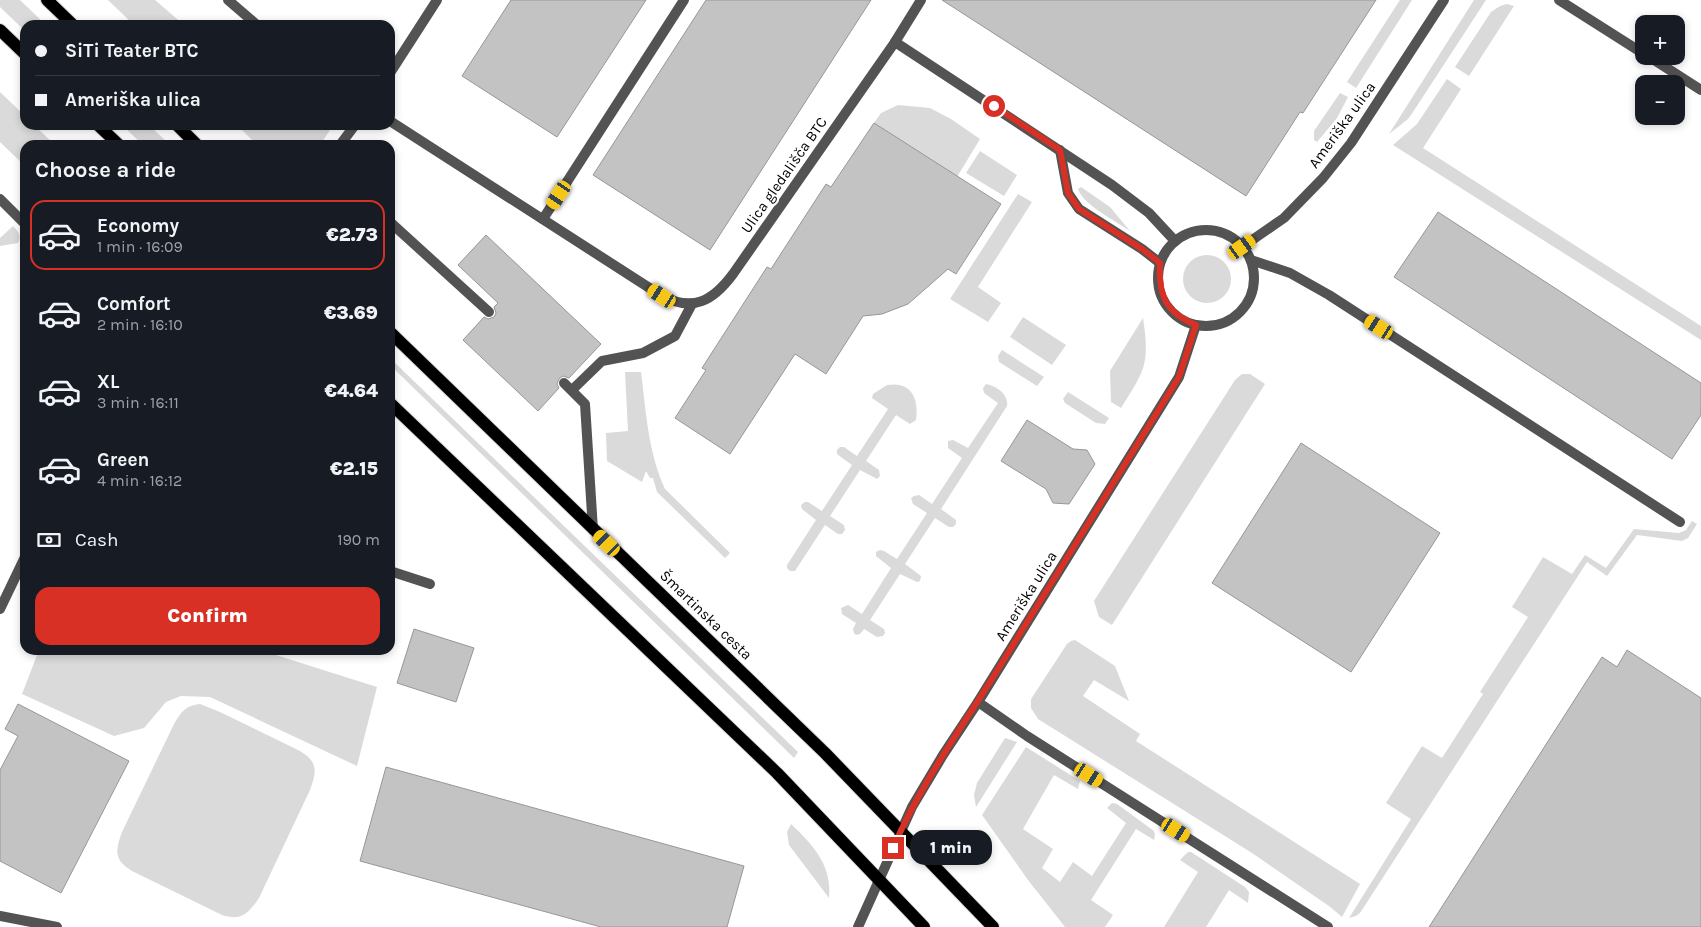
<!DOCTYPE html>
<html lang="en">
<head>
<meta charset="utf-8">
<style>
  body { margin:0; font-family:Karla,sans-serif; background:#20242c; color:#f1f3f6; height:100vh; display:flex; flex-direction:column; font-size:19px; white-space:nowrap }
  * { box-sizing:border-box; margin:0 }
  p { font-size:16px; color:#9ea1a6 }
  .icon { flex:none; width:28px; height:28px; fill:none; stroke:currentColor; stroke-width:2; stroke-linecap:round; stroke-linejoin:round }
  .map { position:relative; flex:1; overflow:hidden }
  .sheet { position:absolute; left:20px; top:140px; width:375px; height:515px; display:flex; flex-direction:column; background:#171b24; border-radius:15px; box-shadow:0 2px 8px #0003 }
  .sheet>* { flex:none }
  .guide { position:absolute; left:20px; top:20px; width:375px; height:110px; border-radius:15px; box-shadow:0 2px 8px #0003; display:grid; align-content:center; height:110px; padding:0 15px; background:#171b24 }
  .controls { position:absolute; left:1635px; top:15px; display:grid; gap:10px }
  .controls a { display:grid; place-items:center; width:50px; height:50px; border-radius:10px; background:#171b24; box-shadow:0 2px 8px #0003; font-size:25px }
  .end { position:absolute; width:22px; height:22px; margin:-11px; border:6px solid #d93025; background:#fff; box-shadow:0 0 0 2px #fff }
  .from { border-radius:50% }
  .bubble { position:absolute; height:35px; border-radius:15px; background:#171b24; box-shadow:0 2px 8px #0003; font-size:16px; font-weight:800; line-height:35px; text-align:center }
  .car { position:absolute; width:15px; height:30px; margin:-15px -8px; border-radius:6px; box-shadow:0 0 4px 1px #0007; background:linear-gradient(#f5c518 24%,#345 0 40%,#f5c518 0 76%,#345 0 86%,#f5c518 0) }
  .guide b { display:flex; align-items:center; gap:18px; height:48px; font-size:19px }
  .guide b+b { border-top:1px solid #363941 }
  .guide i { width:12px; height:12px; background:#f1f3f6 }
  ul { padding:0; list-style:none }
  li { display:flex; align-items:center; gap:15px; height:70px; margin:0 10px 8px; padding:0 5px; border:2px solid transparent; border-radius:15px }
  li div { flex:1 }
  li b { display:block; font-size:19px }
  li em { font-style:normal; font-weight:800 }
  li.selected { border-color:#d93025 }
  li>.icon { width:45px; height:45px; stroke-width:1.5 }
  h2 { padding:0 15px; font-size:22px; line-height:60px }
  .pay { display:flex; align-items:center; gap:12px; height:55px; padding:0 15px; font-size:19px }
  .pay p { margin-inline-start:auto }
  .action { display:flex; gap:10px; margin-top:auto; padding:10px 15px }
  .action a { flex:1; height:58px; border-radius:15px; background:#d93025; color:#fff; font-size:20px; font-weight:800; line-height:58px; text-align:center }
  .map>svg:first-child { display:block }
  .green { fill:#dadada }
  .building { fill:#c3c3c3; stroke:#979797 }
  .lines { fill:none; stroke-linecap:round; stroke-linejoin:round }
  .primary-casing { stroke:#dbdbdb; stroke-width:14 }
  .service { stroke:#535353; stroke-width:10 }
  .minor { stroke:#535353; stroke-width:10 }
  .primary { stroke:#000; stroke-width:12 }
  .route { stroke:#d93025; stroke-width:6 }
  .labels { text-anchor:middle; stroke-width:4.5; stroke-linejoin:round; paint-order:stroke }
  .street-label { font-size:15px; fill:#000; stroke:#fff }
</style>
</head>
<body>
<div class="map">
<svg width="1701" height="927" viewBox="0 0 1701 927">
  <rect width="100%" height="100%" fill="#fff"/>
  <!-- green -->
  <g class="green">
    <polygon points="0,0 20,0 46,25 25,25 25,31 0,7"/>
    <polygon points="108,0 155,0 184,25 134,25"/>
    <polygon points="1400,0 1412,0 1356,88 1347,82"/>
    <polygon points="1474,0 1486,0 1413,112 1408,119 1389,134"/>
    <polygon points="1507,4 1514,6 1469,76 1455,67 1491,12 1500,6"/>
    <polygon points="1447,79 1461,89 1423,148 1701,326 1701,340 1393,145 1417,124"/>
    <polygon points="0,92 25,116 25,125 34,125 55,145 25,145 25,166 0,142"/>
    <polygon points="1340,93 1348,97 1337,118 1317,142 1314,140 1314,131"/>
    <polygon points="898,105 930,108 951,119 980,139 957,177 874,123 881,113"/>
    <polygon points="122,125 149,125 170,145 143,145"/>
    <polygon points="237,125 322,125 330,130 320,145 257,145"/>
    <polygon points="980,151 1017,175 1004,196 966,173"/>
    <path d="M1081 187 1110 207 1130 231C1116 221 1083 205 1078 189Z"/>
    <polygon points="1018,194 1032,202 978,287 1001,303 988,322 950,299"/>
    <path d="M13 226C18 231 22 236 18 243L0 246V238Z"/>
    <circle cx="1207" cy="279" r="24"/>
    <polygon points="1023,317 1066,345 1052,365 1010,337"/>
    <path d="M1143 318C1150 364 1145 370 1121 408L1111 402 1110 371Z"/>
    <polygon points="1002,350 1044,377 1037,386 999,362 998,356"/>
    <polygon points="390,358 798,752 794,758 390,365"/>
    <path d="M625 372H641C646 411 648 452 665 489L730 553 725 558 657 492 653 478H650L646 471 642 482 607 461 606 433 628 431Z"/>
    <polygon points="1242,374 1250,374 1265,384 1112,625 1099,617 1094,601 1235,380"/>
    <path d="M986 384C997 386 1009 395 1007 406L941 509 956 520V524L953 527H949L935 518 905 564 921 576 920 581 917 582 900 574 870 620 884 629 885 633 883 636 877 637 864 629 860 634 856 635 854 633 853 629 856 623 842 614 841 608 848 605 862 614 891 568 876 556V552L880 550 884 551 897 559 927 513 913 504 911 498 914 496 919 495 932 504 962 458 948 448V441L953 440 968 448 998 403 984 393 983 388Z"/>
    <path d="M887 385C912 381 919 399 916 420L910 424 896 415 866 461 879 470 880 476 877 479 860 470 830 516 844 525 845 530 842 534H838L825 525 795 571H790L787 568V565L816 520 802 509 801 505 805 502H808L822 511 852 465 837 454V450L840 447H844L857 456 888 409 872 398 873 394Z"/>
    <polygon points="1068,392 1109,418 1105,424 1096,423 1065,403 1063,399"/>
    <polygon points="1692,521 1697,524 1688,538 1682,541 1637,535 1607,576 1587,562 1360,913 1356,916 1349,918 1411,819 1386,803 1422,746 1442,758 1483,694 1480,692 1528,617 1512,607 1543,557 1572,574 1585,555 1606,568 1634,529 1679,533 1686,530"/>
    <polygon points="1075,640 1115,666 1129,701 1094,680 1083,696 1140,734 1136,741 1360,884 1342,917 1329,906 1252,853 1038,719 1031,708 1031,699 1067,644 1071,641"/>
    <polygon points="39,650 260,650 377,687 357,766 210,697 181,696 166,702 144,728 114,736 22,694"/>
    <path d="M200 704 220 712 300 751C318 762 317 771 310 790L259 898C248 914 241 921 222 915L132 871C114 860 115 851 122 832L174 724C180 713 186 705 200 704Z"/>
    <polygon points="1005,738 1017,742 976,807 974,795 977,783"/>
    <polygon points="1026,747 1080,781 1078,789 1054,775 1023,829 1053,849 1042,868 1060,882 1073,862 1092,876 1126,823 1107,808 1112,803 1117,804 1154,831 1155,835 1154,840 1136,829 1091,900 1113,915 1105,927 1065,927 1028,880 982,815"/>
    <path d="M791 824C813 845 832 865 829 898L789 845 787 832Z"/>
    <polygon points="1188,852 1191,852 1245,887 1249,892 1248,903 1229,890 1206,927 1164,927 1198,872 1180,860"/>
  </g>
  <!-- building -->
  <g class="building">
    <polygon points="511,0 646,0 557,137 462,76"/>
    <polygon points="706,0 871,0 710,250 593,175"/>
    <polygon points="942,0 1376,0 1303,113 1300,112 1246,196"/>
    <polygon points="874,123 1001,204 956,274 948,269 908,304 882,314 863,316 826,374 795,354 730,454 675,418 706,370 702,368 767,267 771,269 826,184 831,187"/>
    <polygon points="1438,212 1701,383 1701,415 1672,459 1394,277"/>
    <polygon points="486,235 601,344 569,378 563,376 559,379 557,384 559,388 538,411 463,340 484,317 488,319 494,317 496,313 494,307 498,303 458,265"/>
    <polygon points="1027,420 1073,449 1087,450 1095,464 1069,504 1053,503 1046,489 1001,461"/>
    <polygon points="1301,443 1440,533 1351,672 1212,583"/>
    <polygon points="414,629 474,648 456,702 397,683"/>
    <polygon points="1627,650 1701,698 1701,927 1429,927 1602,657 1617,667"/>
    <polygon points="18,704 129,761 61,893 0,861 0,770 18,736 5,729"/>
    <polygon points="386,767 744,866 727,927 601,927 360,861"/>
  </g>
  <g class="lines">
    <defs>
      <g id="primary">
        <polyline points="47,0 73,25"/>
        <polyline points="0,30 25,54"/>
        <polyline points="98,125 119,145"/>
        <polyline points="177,125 197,145"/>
        <polyline points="390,332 825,753 993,927"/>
        <polyline points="390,403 777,773 924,927"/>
      </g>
    </defs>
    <!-- primary casing -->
    <use href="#primary" class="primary-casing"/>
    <!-- service -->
    <g class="service">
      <polyline points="340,145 355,125"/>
      <polyline points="1060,150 1068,193 1079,209 1142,249 1160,263"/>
      <polyline points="0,199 25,224"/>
      <polyline points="543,219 684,0"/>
      <polyline points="390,222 489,312"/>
      <polyline points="1251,260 1290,273 1329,295 1680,522"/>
      <polyline points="564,383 585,404 593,530"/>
      <polyline points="572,390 602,361 643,353 675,336 692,304"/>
      <polyline points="390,571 430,584"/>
    </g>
    <!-- minor -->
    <g class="minor">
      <polyline points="228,0 257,25"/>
      <polyline points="1559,0 1644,54"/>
      <polyline points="895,42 1112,185 1149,213 1175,241"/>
      <polyline points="1648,56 1701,90"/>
      <polyline points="390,73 437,0"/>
      <path d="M390 121 662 296C693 312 713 301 733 274L895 42 921 0"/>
      <circle cx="1206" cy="278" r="48"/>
      <polyline points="1242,247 1284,218 1323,178 1351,143 1444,0"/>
      <polyline points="0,609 25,557"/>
      <polyline points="978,702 1027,736 1328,927"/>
      <polyline points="0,916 57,927"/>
      <polyline points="858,927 912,807 943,755 978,702 1179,377 1196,325"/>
    </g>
    <!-- primary -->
    <use href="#primary" class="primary"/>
  </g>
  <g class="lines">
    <!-- route -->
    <path class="route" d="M893 848C921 783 963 726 1000 666 1060 570 1119 473 1179 377L1196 325C1166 313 1158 295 1160 263L1142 249 1079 209 1068 193 1060 150 994 106"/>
  </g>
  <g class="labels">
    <!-- street labels -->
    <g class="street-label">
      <text transform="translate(1342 125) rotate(-54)" y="5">Ameriška ulica</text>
      <text transform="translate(784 175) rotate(-55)" y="5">Ulica gledališča BTC</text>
      <text transform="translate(1026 596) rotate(-58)" y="5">Ameriška ulica</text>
      <text transform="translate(706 615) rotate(44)" y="5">Šmartinska cesta</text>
    </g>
  </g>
</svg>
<div class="controls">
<a>+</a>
<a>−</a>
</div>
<i class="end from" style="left:994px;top:106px"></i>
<i class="end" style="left:893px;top:848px"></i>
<div class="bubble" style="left:910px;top:830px;width:82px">1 min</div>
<i class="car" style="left:559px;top:195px;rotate:213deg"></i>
<i class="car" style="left:1242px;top:247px;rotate:55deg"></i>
<i class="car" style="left:662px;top:296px;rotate:303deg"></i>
<i class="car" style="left:1379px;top:327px;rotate:303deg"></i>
<i class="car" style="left:607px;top:543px;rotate:314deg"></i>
<i class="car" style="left:1089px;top:775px;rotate:122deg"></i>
<i class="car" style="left:1176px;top:830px;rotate:122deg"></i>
<div class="guide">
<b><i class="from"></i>SiTi Teater BTC</b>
<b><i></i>Ameriška ulica</b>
</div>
<section class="sheet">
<h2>Choose a ride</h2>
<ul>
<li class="selected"><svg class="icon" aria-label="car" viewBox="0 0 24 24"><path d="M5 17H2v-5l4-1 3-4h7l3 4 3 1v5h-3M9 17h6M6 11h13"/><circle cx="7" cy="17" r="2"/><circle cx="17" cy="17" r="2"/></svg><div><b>Economy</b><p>1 min · 16:09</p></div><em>€2.73</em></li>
<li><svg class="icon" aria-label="car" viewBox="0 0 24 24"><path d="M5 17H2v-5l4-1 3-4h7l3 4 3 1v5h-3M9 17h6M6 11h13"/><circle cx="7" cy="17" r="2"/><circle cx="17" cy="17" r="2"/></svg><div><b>Comfort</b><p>2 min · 16:10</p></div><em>€3.69</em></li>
<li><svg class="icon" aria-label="car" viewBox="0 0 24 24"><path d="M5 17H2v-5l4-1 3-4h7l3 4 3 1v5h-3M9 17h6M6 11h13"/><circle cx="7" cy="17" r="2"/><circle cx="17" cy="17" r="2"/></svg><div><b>XL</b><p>3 min · 16:11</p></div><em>€4.64</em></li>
<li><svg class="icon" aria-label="car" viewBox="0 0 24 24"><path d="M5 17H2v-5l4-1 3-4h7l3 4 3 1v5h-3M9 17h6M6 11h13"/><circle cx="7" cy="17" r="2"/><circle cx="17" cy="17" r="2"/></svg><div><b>Green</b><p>4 min · 16:12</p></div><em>€2.15</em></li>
</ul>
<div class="pay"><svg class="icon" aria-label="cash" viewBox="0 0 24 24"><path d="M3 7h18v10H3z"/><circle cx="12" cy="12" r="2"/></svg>Cash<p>190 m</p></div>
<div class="action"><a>Confirm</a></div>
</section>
</div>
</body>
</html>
